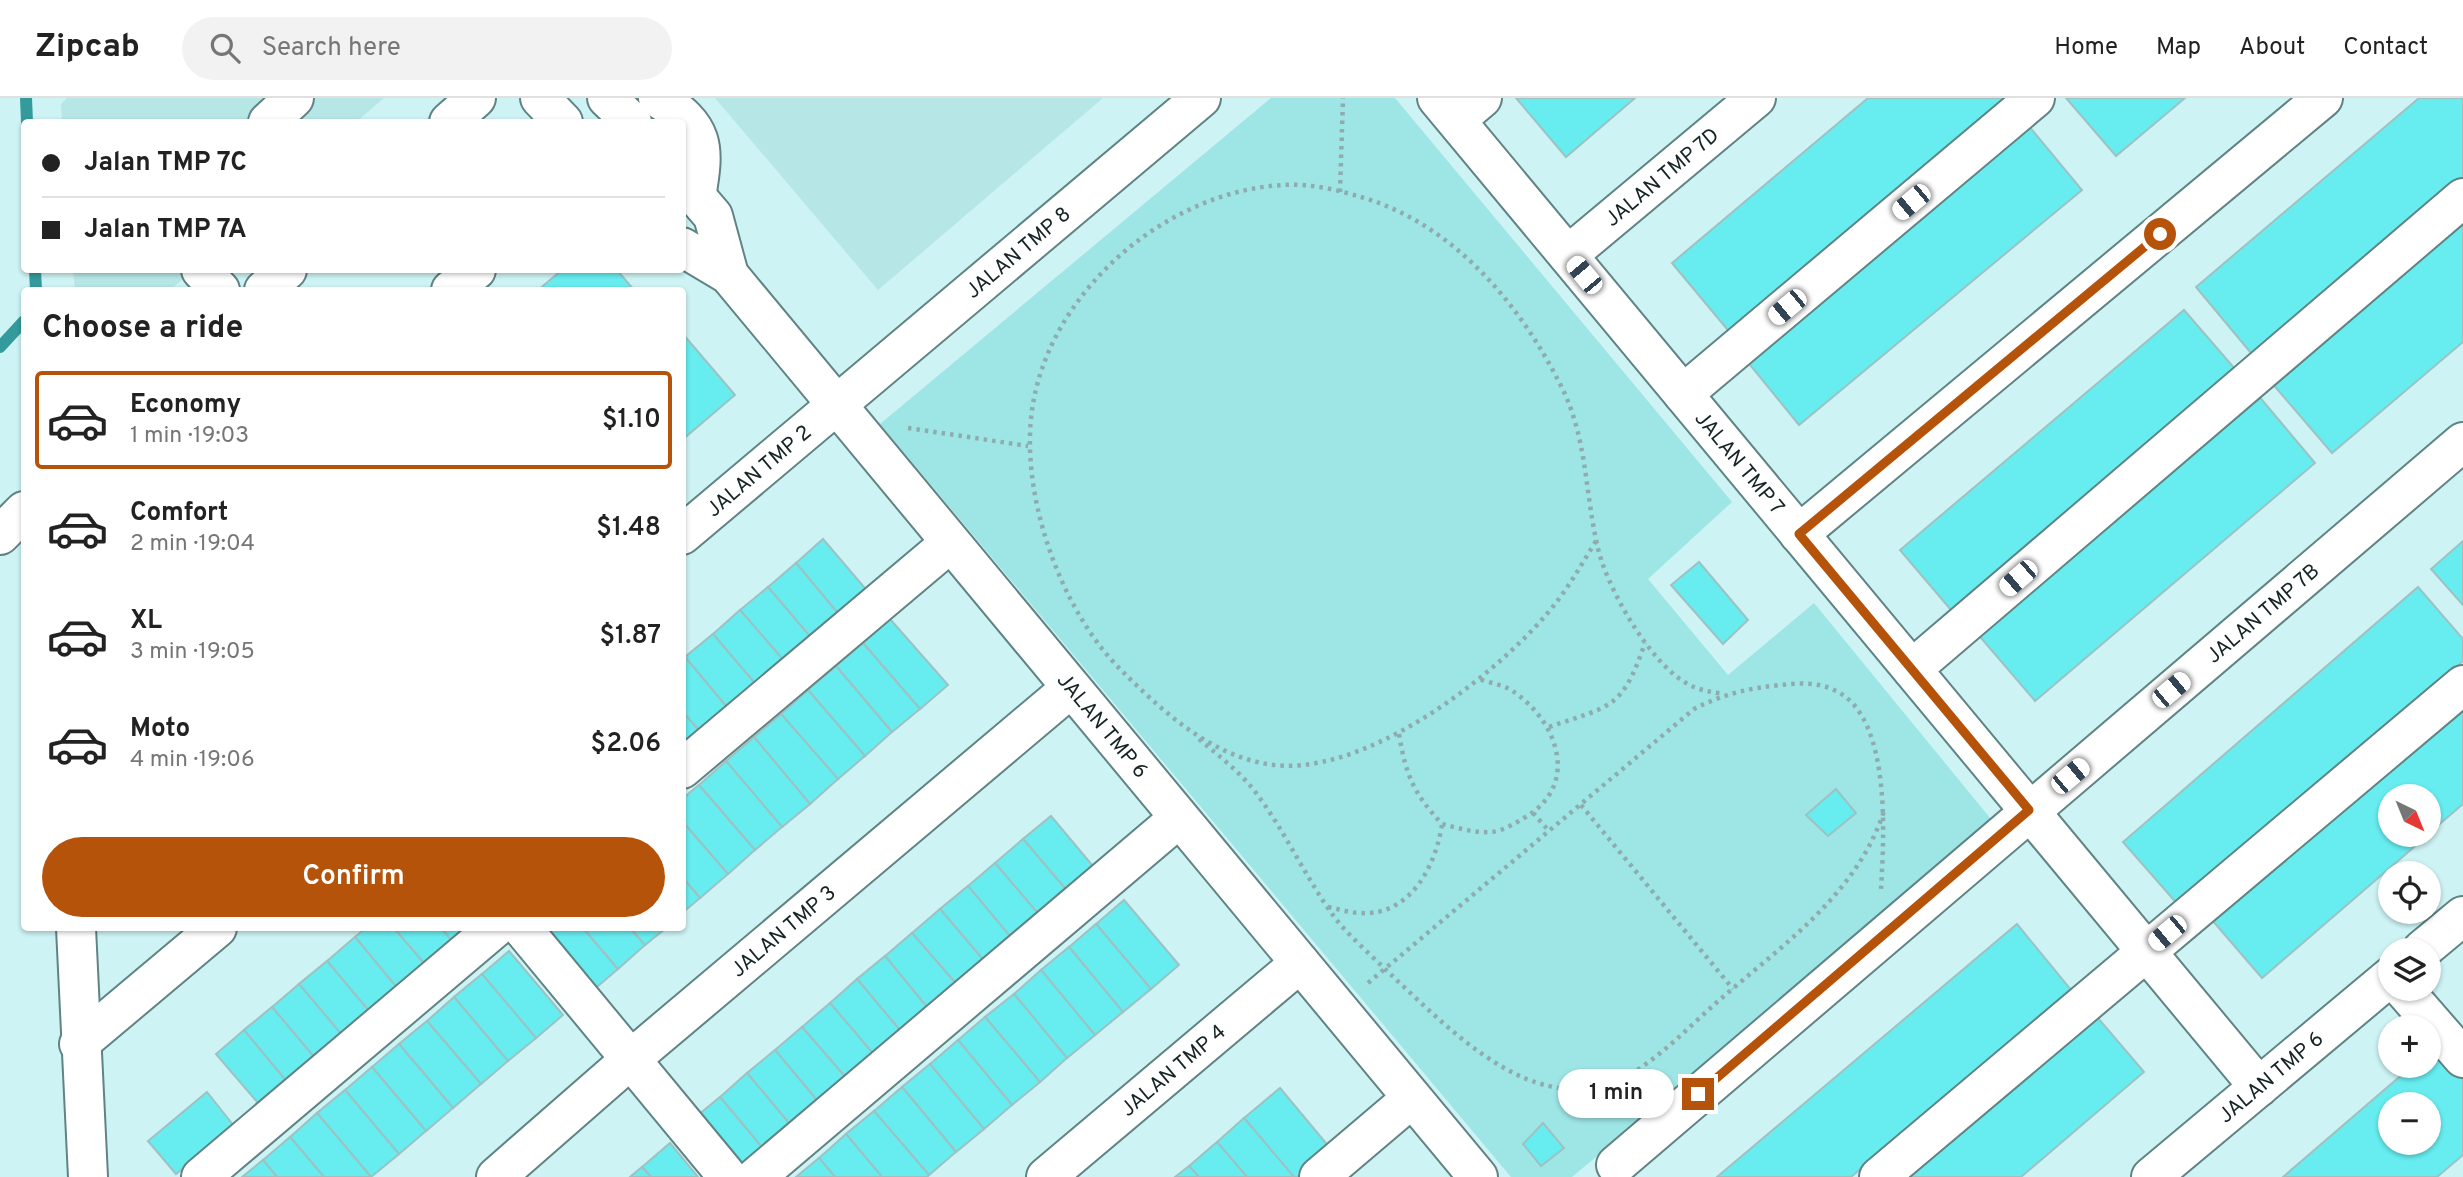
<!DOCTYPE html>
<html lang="en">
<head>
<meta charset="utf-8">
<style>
  body { margin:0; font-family:Overpass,sans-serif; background:#f2f2f2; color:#222; height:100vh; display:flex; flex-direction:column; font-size:26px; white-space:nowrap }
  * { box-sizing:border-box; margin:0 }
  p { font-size:23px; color:#767676 }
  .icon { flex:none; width:38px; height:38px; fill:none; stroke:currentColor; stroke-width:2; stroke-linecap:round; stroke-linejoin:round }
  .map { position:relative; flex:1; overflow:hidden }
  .panel { position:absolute; left:21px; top:189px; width:665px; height:644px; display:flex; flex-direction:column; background:#fff; border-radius:7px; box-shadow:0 2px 5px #0004 }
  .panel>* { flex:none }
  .guide { position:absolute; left:21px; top:21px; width:665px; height:154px; border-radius:7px; box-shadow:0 2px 5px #0004; display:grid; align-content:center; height:154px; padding:0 21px; background:#fff }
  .needle { width:46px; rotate:137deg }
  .tools { position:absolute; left:2378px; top:686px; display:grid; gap:14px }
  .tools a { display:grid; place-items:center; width:63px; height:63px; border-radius:50%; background:#fff; box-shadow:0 2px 5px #0004; font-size:35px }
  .end { position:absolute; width:32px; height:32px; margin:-16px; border:9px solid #b45309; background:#fff; box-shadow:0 0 0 4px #fff }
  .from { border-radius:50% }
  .bubble { position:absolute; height:49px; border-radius:24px; background:#fff; box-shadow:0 2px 5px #0004; font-size:23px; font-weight:600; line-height:49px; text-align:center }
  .car { position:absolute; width:21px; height:42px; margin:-21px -10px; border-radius:9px; box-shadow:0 0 5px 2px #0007; background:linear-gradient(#fff 24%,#345 0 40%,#fff 0 76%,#345 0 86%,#fff 0) }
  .guide b { display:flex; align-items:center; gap:24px; height:66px; font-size:26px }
  .guide b+b { border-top:2px solid #e0e0e0 }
  .guide i { width:18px; height:18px; background:#222 }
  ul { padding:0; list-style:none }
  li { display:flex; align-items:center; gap:21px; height:98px; margin:0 14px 10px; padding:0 7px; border:4px solid transparent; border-radius:7px }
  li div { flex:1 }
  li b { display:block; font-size:26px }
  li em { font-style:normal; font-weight:600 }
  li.selected { border-color:#b45309 }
  li>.icon { width:63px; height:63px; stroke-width:1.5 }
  h2 { padding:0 21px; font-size:32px; line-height:84px }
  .button { display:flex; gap:14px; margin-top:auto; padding:14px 21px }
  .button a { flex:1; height:80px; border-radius:42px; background:#b45309; color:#fff; font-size:28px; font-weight:600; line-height:80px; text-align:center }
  header { display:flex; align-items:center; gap:42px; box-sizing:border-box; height:98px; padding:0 35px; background:#fff; border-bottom:2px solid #e0e0e0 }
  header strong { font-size:33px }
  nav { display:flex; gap:38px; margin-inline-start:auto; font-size:24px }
  .search { width:490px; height:63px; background:#f2f2f2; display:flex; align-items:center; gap:18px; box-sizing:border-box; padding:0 24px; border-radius:38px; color:#767676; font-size:26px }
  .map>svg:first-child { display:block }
  .built { fill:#b7e6e7 }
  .green { fill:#9ee5e5 }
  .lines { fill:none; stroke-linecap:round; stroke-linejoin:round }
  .stream { stroke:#349b9d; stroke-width:12 }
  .building { fill:#67edf0; stroke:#9dc2c3; stroke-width:2; fill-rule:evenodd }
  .minor-casing { stroke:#608384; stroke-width:42 }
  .path { stroke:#8eacad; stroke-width:4.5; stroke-dasharray:3.5 5; stroke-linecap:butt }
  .minor { stroke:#fff; stroke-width:38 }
  .route { stroke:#b45309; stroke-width:9 }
  .labels { text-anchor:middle; stroke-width:6; stroke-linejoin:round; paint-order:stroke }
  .street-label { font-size:21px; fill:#152424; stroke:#cdf3f4 }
</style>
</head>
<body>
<header>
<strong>Zipcab</strong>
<div class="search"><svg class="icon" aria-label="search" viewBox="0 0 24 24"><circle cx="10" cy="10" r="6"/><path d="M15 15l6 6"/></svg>Search here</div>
<nav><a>Home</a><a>Map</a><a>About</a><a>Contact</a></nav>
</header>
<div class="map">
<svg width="2463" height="1079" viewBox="0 0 2463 1079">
  <rect width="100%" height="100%" fill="#cdf3f4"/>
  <!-- built -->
  <g class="built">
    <polygon points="67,0 384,0 356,24 62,24 61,6"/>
    <polygon points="715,0 1103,0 878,192"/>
    <polygon points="73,172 193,172 170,192 75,192"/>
  </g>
  <!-- green -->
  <polygon class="green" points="1271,0 1395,0 1732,404 1648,481 1728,577 1814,505 1995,726 1572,1079 1511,1079 880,326"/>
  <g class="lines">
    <!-- stream -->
    <g class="stream">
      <polyline points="26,0 27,24"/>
      <polyline points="35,172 36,192"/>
      <polyline points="0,249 24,223"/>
    </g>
  </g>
  <!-- building -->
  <g class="building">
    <polygon points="1516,0 1635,0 1566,59"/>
    <polygon points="1868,0 2006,0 1732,237 1672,165"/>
    <polygon points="2066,0 2185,0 2116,58"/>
    <polygon points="2419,0 2463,0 2463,86 2256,261 2196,189"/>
    <polygon points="2028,27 2082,92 1799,327 1746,262"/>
    <polygon points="2463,121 2463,244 2332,355 2271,284"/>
    <polygon points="562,172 617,172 634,192 538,192"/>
    <polygon points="2184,212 2241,278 1957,519 1900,452"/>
    <polygon points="682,235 735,297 682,342"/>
    <polygon points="2257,296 2315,365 2035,603 1976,534"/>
    <polygon points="823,441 875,502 847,526 796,465"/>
    <polygon points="2463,443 2463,507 2431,471"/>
    <polygon points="1699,464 1748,522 1723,546 1671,487"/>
    <polygon points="796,465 847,526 819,549 768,489"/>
    <polygon points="768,489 819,549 792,572 740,512"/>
    <polygon points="2418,489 2463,541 2463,563 2180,809 2123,744"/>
    <polygon points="740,512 792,572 764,596 713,536"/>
    <polygon points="890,521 948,587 920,611 863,545"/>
    <polygon points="713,536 764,596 736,620 685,559"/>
    <polygon points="863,545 920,611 892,634 836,568"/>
    <polygon points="685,559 736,620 709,644 682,613"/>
    <polygon points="836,568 892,634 865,658 808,592"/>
    <polygon points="808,592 865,658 838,681 781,616"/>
    <polygon points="2463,592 2463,706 2429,735 2429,698 2390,698 2390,737 2428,737 2262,880 2206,815"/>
    <polygon points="682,613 709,644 682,665"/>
    <polygon points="781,616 838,681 810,706 754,639"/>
    <polygon points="754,639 810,706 782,729 726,663"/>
    <polygon points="726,663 782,729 755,752 699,687"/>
    <polygon points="699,687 755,752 728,776 682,723 682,701"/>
    <polygon points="1836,691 1856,715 1828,738 1806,717"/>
    <polygon points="1051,718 1102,779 1075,802 1023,741"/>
    <polygon points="682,723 728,776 700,800 682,779"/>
    <polygon points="1023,741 1075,802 1047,826 995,765"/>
    <polygon points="995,765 1047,826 1019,849 968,788"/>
    <polygon points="682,779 700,800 682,815"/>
    <polygon points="968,788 1019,849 992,872 940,811"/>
    <polygon points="1124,802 1179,867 1151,891 1096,826"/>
    <polygon points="940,811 992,872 965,896 912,835"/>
    <polygon points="1096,826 1151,891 1123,914 1069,849"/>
    <polygon points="2017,826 2072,893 1851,1079 1717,1079"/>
    <polygon points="366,830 394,830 436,879 408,903 355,839"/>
    <polygon points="394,830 441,830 464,856 436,879"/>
    <polygon points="441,830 489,830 464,856"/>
    <polygon points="535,830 583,830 618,871 591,894"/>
    <polygon points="583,830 630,830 645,847 618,871"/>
    <polygon points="630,830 666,830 645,847"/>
    <polygon points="912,835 965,896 936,920 885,858"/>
    <polygon points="355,839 408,903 380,926 327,863"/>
    <polygon points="1069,849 1123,914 1095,937 1041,872"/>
    <polygon points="509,853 563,917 536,940 482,876"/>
    <polygon points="885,858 936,920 909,943 857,881"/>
    <polygon points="327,863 380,926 352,949 299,886"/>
    <polygon points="1041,872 1095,937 1067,960 1014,896"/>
    <polygon points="482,876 536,940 508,963 454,899"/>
    <polygon points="857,881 909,943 882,966 830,905"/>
    <polygon points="299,886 352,949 325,972 272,909"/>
    <polygon points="1014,896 1067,960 1040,984 985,919"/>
    <polygon points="454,899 508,963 481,986 427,923"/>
    <polygon points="830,905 882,966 854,989 802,929"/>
    <polygon points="272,909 325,972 297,996 244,932"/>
    <polygon points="2092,913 2144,974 2021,1079 1899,1079"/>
    <polygon points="985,919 1040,984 1012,1007 958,942"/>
    <polygon points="427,923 481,986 453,1010 399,946"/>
    <polygon points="802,929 854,989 826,1013 775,952"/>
    <polygon points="244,932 297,996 270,1019 216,956"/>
    <polygon points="958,942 1012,1007 984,1031 930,966"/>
    <polygon points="399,946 453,1010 426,1033 372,969"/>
    <path d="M2434 948 2463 981V1057L2437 1079H2283L2412 968H2429V953ZM2390 1006H2429V1045H2390Z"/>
    <polygon points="775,952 826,1013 799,1037 747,975"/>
    <polygon points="930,966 984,1031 956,1054 902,989"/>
    <polygon points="372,969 426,1033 399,1056 345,992"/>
    <polygon points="747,975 799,1037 771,1060 720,999"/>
    <polygon points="902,989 956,1054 929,1077 874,1013"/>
    <polygon points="1280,990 1335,1056 1308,1079 1294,1079 1244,1020"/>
    <polygon points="345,992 399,1056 371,1079 317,1015"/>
    <polygon points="207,994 234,1028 176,1076 148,1043"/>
    <polygon points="720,999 771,1060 749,1079 692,1022"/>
    <polygon points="874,1013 929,1077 927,1079 882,1079 846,1036"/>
    <polygon points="317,1015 371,1079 324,1079 290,1039"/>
    <polygon points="1244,1020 1294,1079 1247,1079 1217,1044"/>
    <polygon points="1543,1025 1564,1050 1541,1068 1523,1046"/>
    <polygon points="846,1036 882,1079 835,1079 819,1060"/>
    <polygon points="290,1039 324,1079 277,1079 263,1062"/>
    <polygon points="1217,1044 1247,1079 1199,1079 1189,1068"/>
    <polygon points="670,1045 698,1079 651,1079 642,1069"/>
    <polygon points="819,1060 835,1079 796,1079"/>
    <polygon points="263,1062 277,1079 242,1079"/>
    <polygon points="1189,1068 1199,1079 1175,1079"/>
    <polygon points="642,1069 651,1079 630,1079"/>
  </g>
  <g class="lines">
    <defs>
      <g id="minor">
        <polyline points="540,0 563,24"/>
        <polyline points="607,0 632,24"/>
        <path d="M658 0C705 30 705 47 696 99"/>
        <path id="s1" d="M1437 0 2259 989"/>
        <polyline points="1456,22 1482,0"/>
        <polyline points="268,24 294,0"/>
        <polyline points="449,24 476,0"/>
        <polyline points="682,82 713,118 729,177"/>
        <path id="s2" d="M682 149 729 177 1478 1079"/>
        <path id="s3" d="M1568 157 1756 0"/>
        <polyline points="201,172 220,192"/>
        <polyline points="264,192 287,172"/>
        <polyline points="451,192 476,172"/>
        <polyline points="1683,296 2035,0"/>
        <polyline points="1799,436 2323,0"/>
        <polyline points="0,437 24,413"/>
        <path id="s4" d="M682 437 1201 0"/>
        <polyline points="1912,571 2463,100"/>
        <polyline points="682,671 950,445"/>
        <polyline points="76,830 88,1079"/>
        <polyline points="522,830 728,1079"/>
        <polyline points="2422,852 2463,818"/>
        <polyline points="2403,891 2463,960"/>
        <polyline points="79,946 217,830"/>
        <path id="s5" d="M1616 1067 2463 344"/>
        <polyline points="201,1079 495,830"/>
        <path id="s6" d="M496 1079 631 961 1071 590"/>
        <polyline points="756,1079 1179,720"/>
        <path id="s7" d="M1046 1079 1300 865"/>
        <polyline points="1319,1079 1412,1000"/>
        <polyline points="1879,1079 2463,587"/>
        <path id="s8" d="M2151 1079 2390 879"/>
      </g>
    </defs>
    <!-- minor casing -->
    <use href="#minor" class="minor-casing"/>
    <!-- path -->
    <g class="path">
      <polyline points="1340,94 1343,0"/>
      <polyline points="908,330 1028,348"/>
      <path d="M1596 443C1580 469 1566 494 1546 517 1489 583 1360 682 1267 666 1208 656 1161 612 1120 571 1059 510 1018 391 1033 306 1052 191 1168 93 1283 87 1308 85 1338 92 1361 99 1454 126 1522 208 1563 292 1587 342 1585 394 1597 446 1605 487 1649 564 1686 585 1698 592 1710 594 1724 596"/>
      <path d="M1549 629C1613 607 1622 611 1645 545"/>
      <path d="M1399 636C1406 678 1414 696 1442 726 1458 730 1474 735 1490 734 1501 734 1514 726 1524 720 1580 688 1559 625 1514 594 1505 587 1490 585 1479 581"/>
      <path d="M1199 641C1220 659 1243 676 1259 699 1287 737 1307 782 1335 820 1350 839 1370 856 1387 873 1428 911 1472 957 1524 980 1545 989 1579 996 1602 989 1646 975 1682 935 1716 905 1780 849 1857 797 1884 713"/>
      <polyline points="1581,707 1733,891"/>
      <polyline points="1533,715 1549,733"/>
      <path d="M1328 809C1339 811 1350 815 1361 815 1410 818 1436 768 1442 726"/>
      <path d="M1368 885 1694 611C1723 596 1749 590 1781 587 1798 585 1818 584 1834 592 1892 617 1884 739 1881 791"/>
    </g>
    <!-- minor -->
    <use href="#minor" class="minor"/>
  </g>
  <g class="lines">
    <!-- route -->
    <polyline class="route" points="1698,996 2029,712 1799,436 2160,136"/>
  </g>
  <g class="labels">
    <!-- street labels -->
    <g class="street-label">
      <text dy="7" stroke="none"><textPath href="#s3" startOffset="122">JALAN TMP 7D</textPath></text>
      <text dy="7" stroke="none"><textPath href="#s4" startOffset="439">JALAN TMP 8</textPath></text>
      <text dy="7" stroke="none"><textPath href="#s1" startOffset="474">JALAN TMP 7</textPath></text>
      <text dy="7" stroke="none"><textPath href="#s4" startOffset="100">JALAN TMP 2</textPath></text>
      <text dy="7" stroke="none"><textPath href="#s5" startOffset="850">JALAN TMP 7B</textPath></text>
      <text dy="7" stroke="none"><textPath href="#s2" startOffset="640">JALAN TMP 6</textPath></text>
      <text dy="7" stroke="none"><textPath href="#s6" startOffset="378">JALAN TMP 3</textPath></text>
      <text dy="7" stroke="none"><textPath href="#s7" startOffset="166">JALAN TMP 4</textPath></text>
      <text dy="7" stroke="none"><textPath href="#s8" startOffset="156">JALAN TMP 6</textPath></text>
    </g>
  </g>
</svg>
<div class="tools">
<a><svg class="needle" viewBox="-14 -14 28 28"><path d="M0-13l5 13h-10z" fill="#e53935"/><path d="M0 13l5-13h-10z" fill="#767676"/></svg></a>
<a><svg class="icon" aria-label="locate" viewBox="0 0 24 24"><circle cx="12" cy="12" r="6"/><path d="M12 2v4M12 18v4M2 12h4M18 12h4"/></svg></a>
<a><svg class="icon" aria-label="layers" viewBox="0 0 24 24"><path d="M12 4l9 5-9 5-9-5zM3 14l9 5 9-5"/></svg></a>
<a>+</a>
<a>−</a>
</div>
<i class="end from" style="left:2160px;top:136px"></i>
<i class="end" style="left:1698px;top:996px"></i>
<div class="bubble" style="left:1558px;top:971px;width:116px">1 min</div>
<i class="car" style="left:1911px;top:104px;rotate:230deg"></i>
<i class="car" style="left:1584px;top:177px;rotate:320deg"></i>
<i class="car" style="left:1787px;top:209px;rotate:230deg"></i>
<i class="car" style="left:2018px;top:480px;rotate:229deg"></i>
<i class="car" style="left:2171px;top:592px;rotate:50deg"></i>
<i class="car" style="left:2070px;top:678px;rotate:50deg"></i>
<i class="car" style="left:2167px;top:835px;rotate:230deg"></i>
<div class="guide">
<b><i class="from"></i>Jalan TMP 7C</b>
<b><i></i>Jalan TMP 7A</b>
</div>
<section class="panel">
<h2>Choose a ride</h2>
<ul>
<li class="selected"><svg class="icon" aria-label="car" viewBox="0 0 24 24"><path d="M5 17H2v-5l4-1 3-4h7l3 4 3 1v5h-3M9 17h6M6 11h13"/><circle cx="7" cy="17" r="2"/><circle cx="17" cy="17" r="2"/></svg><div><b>Economy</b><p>1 min · 19:03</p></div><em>$1.10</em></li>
<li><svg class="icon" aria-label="car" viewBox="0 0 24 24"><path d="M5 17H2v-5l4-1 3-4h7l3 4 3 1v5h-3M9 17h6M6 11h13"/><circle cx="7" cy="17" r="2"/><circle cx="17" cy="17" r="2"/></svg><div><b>Comfort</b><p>2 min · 19:04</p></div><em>$1.48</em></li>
<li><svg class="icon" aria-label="car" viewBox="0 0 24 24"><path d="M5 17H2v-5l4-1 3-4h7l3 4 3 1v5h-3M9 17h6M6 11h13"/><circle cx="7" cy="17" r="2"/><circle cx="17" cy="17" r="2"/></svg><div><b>XL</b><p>3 min · 19:05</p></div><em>$1.87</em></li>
<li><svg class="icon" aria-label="car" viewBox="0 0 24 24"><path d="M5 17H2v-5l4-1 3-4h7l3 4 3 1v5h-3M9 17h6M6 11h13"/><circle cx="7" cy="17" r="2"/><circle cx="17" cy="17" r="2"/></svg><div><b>Moto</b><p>4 min · 19:06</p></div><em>$2.06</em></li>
</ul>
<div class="button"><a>Confirm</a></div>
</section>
</div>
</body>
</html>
